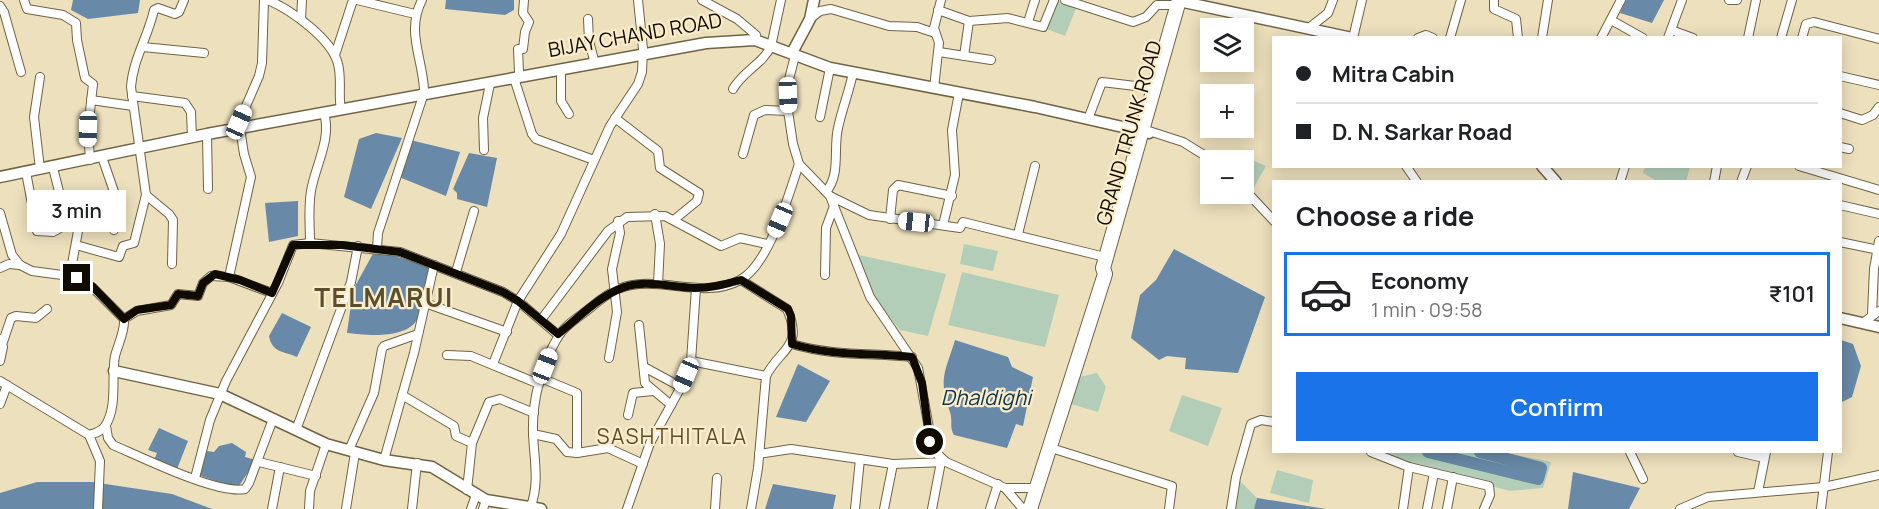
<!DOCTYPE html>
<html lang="en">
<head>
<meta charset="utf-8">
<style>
  body { margin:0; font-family:Manrope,sans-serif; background:#f2f2f2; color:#202124; height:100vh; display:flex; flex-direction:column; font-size:22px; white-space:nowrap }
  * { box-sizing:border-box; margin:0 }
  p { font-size:20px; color:#757577 }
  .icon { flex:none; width:33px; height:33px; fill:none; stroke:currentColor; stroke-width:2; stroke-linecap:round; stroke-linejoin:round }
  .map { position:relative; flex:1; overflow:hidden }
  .panel { position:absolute; left:1272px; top:180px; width:570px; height:273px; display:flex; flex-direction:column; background:#fff; border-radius:0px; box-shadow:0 3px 15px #0003 }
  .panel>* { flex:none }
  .top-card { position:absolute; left:1272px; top:36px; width:570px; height:132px; border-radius:0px; box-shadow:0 3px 15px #0003; display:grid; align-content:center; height:132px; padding:0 24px; background:#fff }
  .buttons { position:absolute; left:1200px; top:18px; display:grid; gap:12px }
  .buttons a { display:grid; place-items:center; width:54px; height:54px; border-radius:0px; background:#fff; box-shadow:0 3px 15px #0003; font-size:30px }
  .end { position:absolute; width:27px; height:27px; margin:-14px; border:8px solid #0f0b02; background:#fff; box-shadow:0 0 0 3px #fff }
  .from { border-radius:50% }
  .bubble { position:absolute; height:42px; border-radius:0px; background:#fff; box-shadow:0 3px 15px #0003; font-size:20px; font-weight:600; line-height:42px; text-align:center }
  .car { position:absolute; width:18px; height:36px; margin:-18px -9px; border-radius:8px; box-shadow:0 0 4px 2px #0007; background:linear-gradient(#fff 24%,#345 0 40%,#fff 0 76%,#345 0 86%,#fff 0) }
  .top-card b { display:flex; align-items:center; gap:21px; height:57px; font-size:22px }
  .top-card b+b { border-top:2px solid #e0e0e0 }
  .top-card i { width:15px; height:15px; background:#202124 }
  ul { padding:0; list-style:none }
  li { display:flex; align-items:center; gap:18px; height:84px; margin:0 12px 9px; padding:0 12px; border:3px solid transparent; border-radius:0px }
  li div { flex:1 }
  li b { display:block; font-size:22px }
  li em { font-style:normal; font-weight:600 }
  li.current { border-color:#1a73e8 }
  li>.icon { width:54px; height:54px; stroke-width:1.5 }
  h2 { padding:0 24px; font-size:27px; line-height:72px }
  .primary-button { display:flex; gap:12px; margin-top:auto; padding:12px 24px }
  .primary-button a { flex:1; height:69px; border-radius:0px; background:#1a73e8; color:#fff; font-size:24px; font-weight:600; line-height:69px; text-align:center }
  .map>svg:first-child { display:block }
  .green { fill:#b2ceb8 }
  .water { fill:#6889a7 }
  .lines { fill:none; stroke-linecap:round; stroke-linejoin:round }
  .river { stroke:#6889a7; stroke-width:12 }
  .street-casing { stroke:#6f6344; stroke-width:10 }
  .secondary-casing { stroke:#6f6344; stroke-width:13 }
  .highway-casing { stroke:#6f6344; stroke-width:16 }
  .street { stroke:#fff; stroke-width:8 }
  .secondary { stroke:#fff; stroke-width:10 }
  .highway { stroke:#fff; stroke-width:14 }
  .route { stroke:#0f0b02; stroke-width:8 }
  .labels { text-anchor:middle; stroke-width:4.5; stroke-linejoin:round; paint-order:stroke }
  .street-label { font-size:20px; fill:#0f0b02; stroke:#fbedca }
  .water-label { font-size:21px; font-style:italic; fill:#093352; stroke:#fbedca }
  .neighbourhood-label { font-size:21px; letter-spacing:1.5px; fill:#5a4e30; stroke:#fbedca }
  .district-label { font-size:26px; font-weight:bold; letter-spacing:1.5px; fill:#5a4e30; stroke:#fbedca }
</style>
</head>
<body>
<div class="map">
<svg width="1879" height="509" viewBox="0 0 1879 509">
  <rect width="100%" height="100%" fill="#ede0bd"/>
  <!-- green -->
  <g class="green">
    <polygon points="1056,0 1076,8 1065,36 1044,28"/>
    <polygon points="1242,156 1266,166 1254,187 1244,184 1244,160 1231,160"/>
    <polygon points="1645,167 1645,166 1690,167 1686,182 1657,181 1643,173"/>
    <polygon points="964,244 998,251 993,271 960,264"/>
    <polygon points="859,255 946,274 928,336 900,330 871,294"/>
    <polygon points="962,272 1059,295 1045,347 948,325"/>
    <polygon points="1097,373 1106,387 1098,412 1071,404 1079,377"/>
    <polygon points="1182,395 1222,408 1208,446 1169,431"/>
    <polygon points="1370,452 1502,452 1551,462 1543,488 1510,491 1382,458"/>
    <polygon points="1277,470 1313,480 1309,503 1270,493"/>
    <polygon points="1237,478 1257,498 1254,509 1232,509"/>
  </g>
  <!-- water -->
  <g class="water">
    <polygon points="73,0 140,0 138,13 88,19 71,10"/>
    <polygon points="446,0 514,0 514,10 505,15 445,9"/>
    <polygon points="1626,0 1664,0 1652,23 1620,13"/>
    <polygon points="376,133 402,138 371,209 344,197 359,139"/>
    <polygon points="410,140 460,152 446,196 399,177"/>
    <polygon points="469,153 497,158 487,207 457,199 457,193 453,189"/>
    <polygon points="298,201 298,236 269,242 265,203"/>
    <polygon points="1174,249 1265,297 1238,373 1185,369 1186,358 1167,356 1159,360 1131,338 1140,295 1156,280"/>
    <path d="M375 250 430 267C426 283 425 303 418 318 407 340 366 335 347 333L353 290Z"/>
    <path d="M282 313 311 327 297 357C284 351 272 353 269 336Z"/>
    <path d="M955 340 1008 357 1012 367 1033 377 1023 426 1016 424 1007 448 954 435C949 427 953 421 950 412 938 378 945 373 955 340Z"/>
    <polygon points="1841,340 1853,344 1861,366 1852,397 1842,402"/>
    <polygon points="798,364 830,381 806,422 776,417"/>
    <polygon points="159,428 188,441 177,469 154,460 157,453 148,450"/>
    <polygon points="232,443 246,452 245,457 256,460 237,489 199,475 207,451 214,452 219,446"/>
    <polygon points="1573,472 1640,488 1629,509 1568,509"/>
    <polygon points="37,482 92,482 172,494 212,509 0,509 0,493"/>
    <polygon points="773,484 836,495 833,509 765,509"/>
    <polygon points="1257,498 1326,509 1254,509"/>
  </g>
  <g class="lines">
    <!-- river -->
    <polyline class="river" points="1428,452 1538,479 1541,468 1480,452"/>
    <defs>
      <g id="street">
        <polyline points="24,0 27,9 63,15 76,23 77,40 85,78 93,84 88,129 90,160"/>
        <polyline points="264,0 262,63 259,76 239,122 244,154 251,177 229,277 272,293"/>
        <path d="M268 0C291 10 332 39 338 64 342 79 338 95 341 110"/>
        <polyline points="357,0 415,14"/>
        <path d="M422 0C406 31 422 56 424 89"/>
        <polyline points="702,0 737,19 756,35"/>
        <polyline points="1065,0 1133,22 1146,17 1157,5 1177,5"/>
        <polyline points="1494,0 1494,9 1516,19 1518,38"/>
        <polyline points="1729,0 1737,0"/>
        <polyline points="0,6 4,12 21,72"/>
        <polyline points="938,10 969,21 1008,18 1043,27 1054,0"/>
        <polyline points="301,19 302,0"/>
        <polyline points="588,19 589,41 594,60"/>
        <polyline points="810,19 820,11 831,9 889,26 917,27 935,33"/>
        <polyline points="1611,20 1643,38"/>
        <polyline points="1028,22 1035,0"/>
        <polyline points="1309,28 1328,13 1333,0"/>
        <polyline points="1671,30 1693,38"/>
        <polyline points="1353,38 1362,0"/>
        <polyline points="1418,38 1426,35 1433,38"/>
        <polyline points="1450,38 1461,0"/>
        <polyline points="1542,38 1548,0"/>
        <polyline points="1601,38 1621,0"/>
        <polyline points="1668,38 1682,0"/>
        <polyline points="1748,38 1756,0"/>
        <polyline points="1781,38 1792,0"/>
        <polyline points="1802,38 1806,24 1814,22 1879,39"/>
        <polyline points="772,42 781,0"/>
        <polyline points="143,47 204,53"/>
        <polyline points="939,52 991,60"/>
        <polyline points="335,55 353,0"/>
        <polyline points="795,56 789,79 788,111 793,144 799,164 830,196 870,297 918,368 933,450 946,462 1005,488 1037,488"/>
        <polyline points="964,56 969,21"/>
        <polyline points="561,71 561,101 569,114"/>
        <polyline points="519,72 518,49 523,49 525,32 529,22 523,13 524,0"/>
        <polyline points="1840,76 1879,85"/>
        <polyline points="514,78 532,134 536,139 594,160"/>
        <polyline points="934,88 939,43 934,28 941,0"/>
        <path d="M733 89C743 71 763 64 771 46"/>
        <polyline points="132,96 185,103 191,112 192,138"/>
        <polyline points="91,100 133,106"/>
        <polyline points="1840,113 1862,120 1873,115 1879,107"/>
        <polyline points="1090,114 1102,82 1152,88"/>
        <polyline points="820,117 830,68"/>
        <polyline points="615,118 658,151 660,168 699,193 697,201 675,219"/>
        <polyline points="1149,131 1183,142 1212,160"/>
        <polyline points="207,134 208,189"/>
        <polyline points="1840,147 1849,149"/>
        <polyline points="484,150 483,118 490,84"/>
        <polyline points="743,154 754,115 765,110 788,111"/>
        <polyline points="102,157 119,206 114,230"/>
        <polyline points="1406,166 1417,182"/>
        <polyline points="1799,166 1879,190"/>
        <polyline points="40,169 34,117 40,77"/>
        <path d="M26 172 37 231 53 232 60 228C66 207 57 187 53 167"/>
        <polyline points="1620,182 1625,166"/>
        <polyline points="1714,182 1717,166"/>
        <polyline points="1741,182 1747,166"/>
        <polyline points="1244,189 1274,221"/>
        <path d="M826 192C841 174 833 149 838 128 842 109 849 92 853 73"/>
        <polyline points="830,196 869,215 960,228 963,222 1105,257"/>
        <polyline points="1840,205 1879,214"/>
        <path d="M0 213 12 255 20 265 32 271 77 277 92 287 124 319C125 332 118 344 115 356 111 377 118 407 105 426 101 432 95 433 89 435L100 461 98 509"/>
        <polyline points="655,214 660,244 658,284"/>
        <polyline points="890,219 893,190 898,185 952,196"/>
        <polyline points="943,225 955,175 952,130 959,93"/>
        <polyline points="1018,234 1035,166"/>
        <polyline points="1840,242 1879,250"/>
        <path d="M310 243C310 226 308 208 311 191 315 166 332 139 324 113"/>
        <polyline points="76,245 119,257 123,246 134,243 146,195"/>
        <polyline points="377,248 378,233 423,96"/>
        <path d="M172 264 173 220 169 214 146 195 131 87C133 59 148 37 154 10L158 8 175 14 179 12 184 0"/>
        <polyline points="0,268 9,264 20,265"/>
        <polyline points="456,272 474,211"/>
        <polyline points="70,275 78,231 81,195"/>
        <polyline points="825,275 826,228 834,206"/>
        <path d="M741 280 787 309C804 348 780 348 766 376L758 468 751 509"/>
        <polyline points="425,303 507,332"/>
        <polyline points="1872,314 1874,269 1879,241"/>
        <polyline points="124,319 137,311 171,305 178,294 198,296 203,283 211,276 229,277"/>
        <polyline points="541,320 608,231 627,217 665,216 721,246 740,238 767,244"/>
        <polyline points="1864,322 1879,311"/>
        <polyline points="639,325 645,383 671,405"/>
        <polyline points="0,339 3,347 0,361"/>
        <polyline points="3,342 11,318 16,316 36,318 47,309"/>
        <path d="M792 344C832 356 871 353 912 357"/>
        <polyline points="447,355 471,356 539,384"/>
        <polyline points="609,358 617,312 612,269 620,233 618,221"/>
        <polyline points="691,361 766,376"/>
        <polyline points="493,364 518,301 561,234 610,126 638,84 642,72 643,49 638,0"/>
        <polyline points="644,367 681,387"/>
        <polyline points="541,378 577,393 577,453"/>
        <polyline points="0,381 89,435"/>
        <polyline points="402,395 454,426 456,436 472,443"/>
        <polyline points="0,404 7,385"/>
        <polyline points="628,415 633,393 653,391"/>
        <path d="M106 426 108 438 113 445C141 457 218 495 245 489L249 483 273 419"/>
        <polyline points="296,430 351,282 358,246"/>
        <polyline points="533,434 556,439 567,452 577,453 608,448 643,464"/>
        <polyline points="1051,448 1172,486 1169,509"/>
        <polyline points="349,450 374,393 382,349 384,346 418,334"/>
        <polyline points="1371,452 1409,467 1403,509"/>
        <polyline points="1630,452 1643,479"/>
        <polyline points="1738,452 1764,458"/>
        <polyline points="759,454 791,449 893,464 946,462"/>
        <polyline points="384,460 414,353 434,265"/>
        <polyline points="259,462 316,476"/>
        <polyline points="1409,467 1489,486 1490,495 1484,509"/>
        <polyline points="195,478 210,420 226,381 278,283 293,245 310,243 400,252 503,292 518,301 558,335"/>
        <polyline points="1005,488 1023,509"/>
        <polyline points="467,490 472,443 489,402 500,399 534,413"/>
        <polyline points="1758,492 1766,452"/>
        <polyline points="272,509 280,467"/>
        <polyline points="309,509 310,491 326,444"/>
        <polyline points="346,509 355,453"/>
        <polyline points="412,509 417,463"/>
        <polyline points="471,509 476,495"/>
        <polyline points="483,509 486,500"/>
        <path d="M530 509C540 483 534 460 533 433 532 401 541 365 558 337 563 327 576 319 585 312 595 304 606 294 618 289 657 273 702 301 740 280 769 265 789 194 799 164"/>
        <polyline points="627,509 650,443 681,387 691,361 696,288"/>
        <polyline points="715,509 717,478"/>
        <polyline points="855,509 860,459"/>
        <polyline points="884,509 893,464"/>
        <polyline points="932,509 941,462"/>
        <polyline points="990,509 998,484"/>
        <polyline points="1231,509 1236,477 1251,424 1261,420 1274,422"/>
        <polyline points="1427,509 1434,473"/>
        <polyline points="1447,509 1453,477"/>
        <polyline points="1680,509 1708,497 1824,487 1879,475"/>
        <polyline points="1821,509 1828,452"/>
      </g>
      <g id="secondary">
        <polyline points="1179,1 1352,38"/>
        <polyline points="795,56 793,51 810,19 814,0"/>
        <polyline points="1542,166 1556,182"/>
        <polyline points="0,177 207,134 706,43 755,40 830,68 1035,107 1149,133"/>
        <polyline points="1840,318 1879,327"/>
        <polyline points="114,371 220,394 326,444 384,460 432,467 486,500 541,509"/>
      </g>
      <polyline id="highway" points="1030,509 1105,274 1103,268 1179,0"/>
    </defs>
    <!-- street casing -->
    <use href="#street" class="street-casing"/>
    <!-- secondary casing -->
    <use href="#secondary" class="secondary-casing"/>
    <!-- highway casing -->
    <use href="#highway" class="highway-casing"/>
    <!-- street -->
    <use href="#street" class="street"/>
    <!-- secondary -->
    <use href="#secondary" class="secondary"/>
    <!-- highway -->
    <use href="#highway" class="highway"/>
  </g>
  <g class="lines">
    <!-- route -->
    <path class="route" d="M77 278 93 287 124 319 137 310 171 305 178 294 198 296 203 283 215 274 240 280 272 293 293 245H342L400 252 503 292 518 301 558 334C577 319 595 300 617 290 642 278 669 287 695 288 711 288 726 284 741 280L788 309 791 316 792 344C832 356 871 353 912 357L922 383 930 442"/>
  </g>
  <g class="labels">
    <!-- street labels -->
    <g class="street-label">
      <text transform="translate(635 35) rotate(-10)" y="7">BIJAY CHAND ROAD</text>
      <text transform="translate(1129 133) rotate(-74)" y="7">GRAND TRUNK ROAD</text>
    </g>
    <!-- water labels -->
    <g class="water-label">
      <text x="986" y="405">Dhaldighi</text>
    </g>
    <!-- neighbourhood labels -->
    <g class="neighbourhood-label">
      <text x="672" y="444">SASHTHITALA</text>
    </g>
    <!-- district labels -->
    <g class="district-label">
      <text x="384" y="307">TELMARUI</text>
    </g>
  </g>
</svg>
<div class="buttons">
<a><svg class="icon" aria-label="layers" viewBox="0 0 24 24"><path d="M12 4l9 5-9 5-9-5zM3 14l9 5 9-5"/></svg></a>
<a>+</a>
<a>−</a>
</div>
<i class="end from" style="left:930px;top:442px"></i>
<i class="end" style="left:77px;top:278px"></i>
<div class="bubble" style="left:27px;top:190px;width:99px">3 min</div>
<i class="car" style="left:788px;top:95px;rotate:178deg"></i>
<i class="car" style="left:239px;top:122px;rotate:24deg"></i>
<i class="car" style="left:88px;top:129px;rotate:181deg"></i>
<i class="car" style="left:780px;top:220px;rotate:203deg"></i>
<i class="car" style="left:916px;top:222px;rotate:276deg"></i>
<i class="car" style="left:545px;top:366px;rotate:21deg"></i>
<i class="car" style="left:686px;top:375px;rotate:203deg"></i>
<div class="top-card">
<b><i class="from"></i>Mitra Cabin</b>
<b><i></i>D. N. Sarkar Road</b>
</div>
<section class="panel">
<h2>Choose a ride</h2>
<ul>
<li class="current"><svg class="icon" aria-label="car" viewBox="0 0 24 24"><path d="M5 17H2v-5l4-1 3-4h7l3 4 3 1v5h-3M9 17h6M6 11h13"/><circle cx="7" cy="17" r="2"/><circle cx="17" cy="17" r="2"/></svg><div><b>Economy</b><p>1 min · 09:58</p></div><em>₹101</em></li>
</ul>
<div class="primary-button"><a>Confirm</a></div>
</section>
</div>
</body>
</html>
